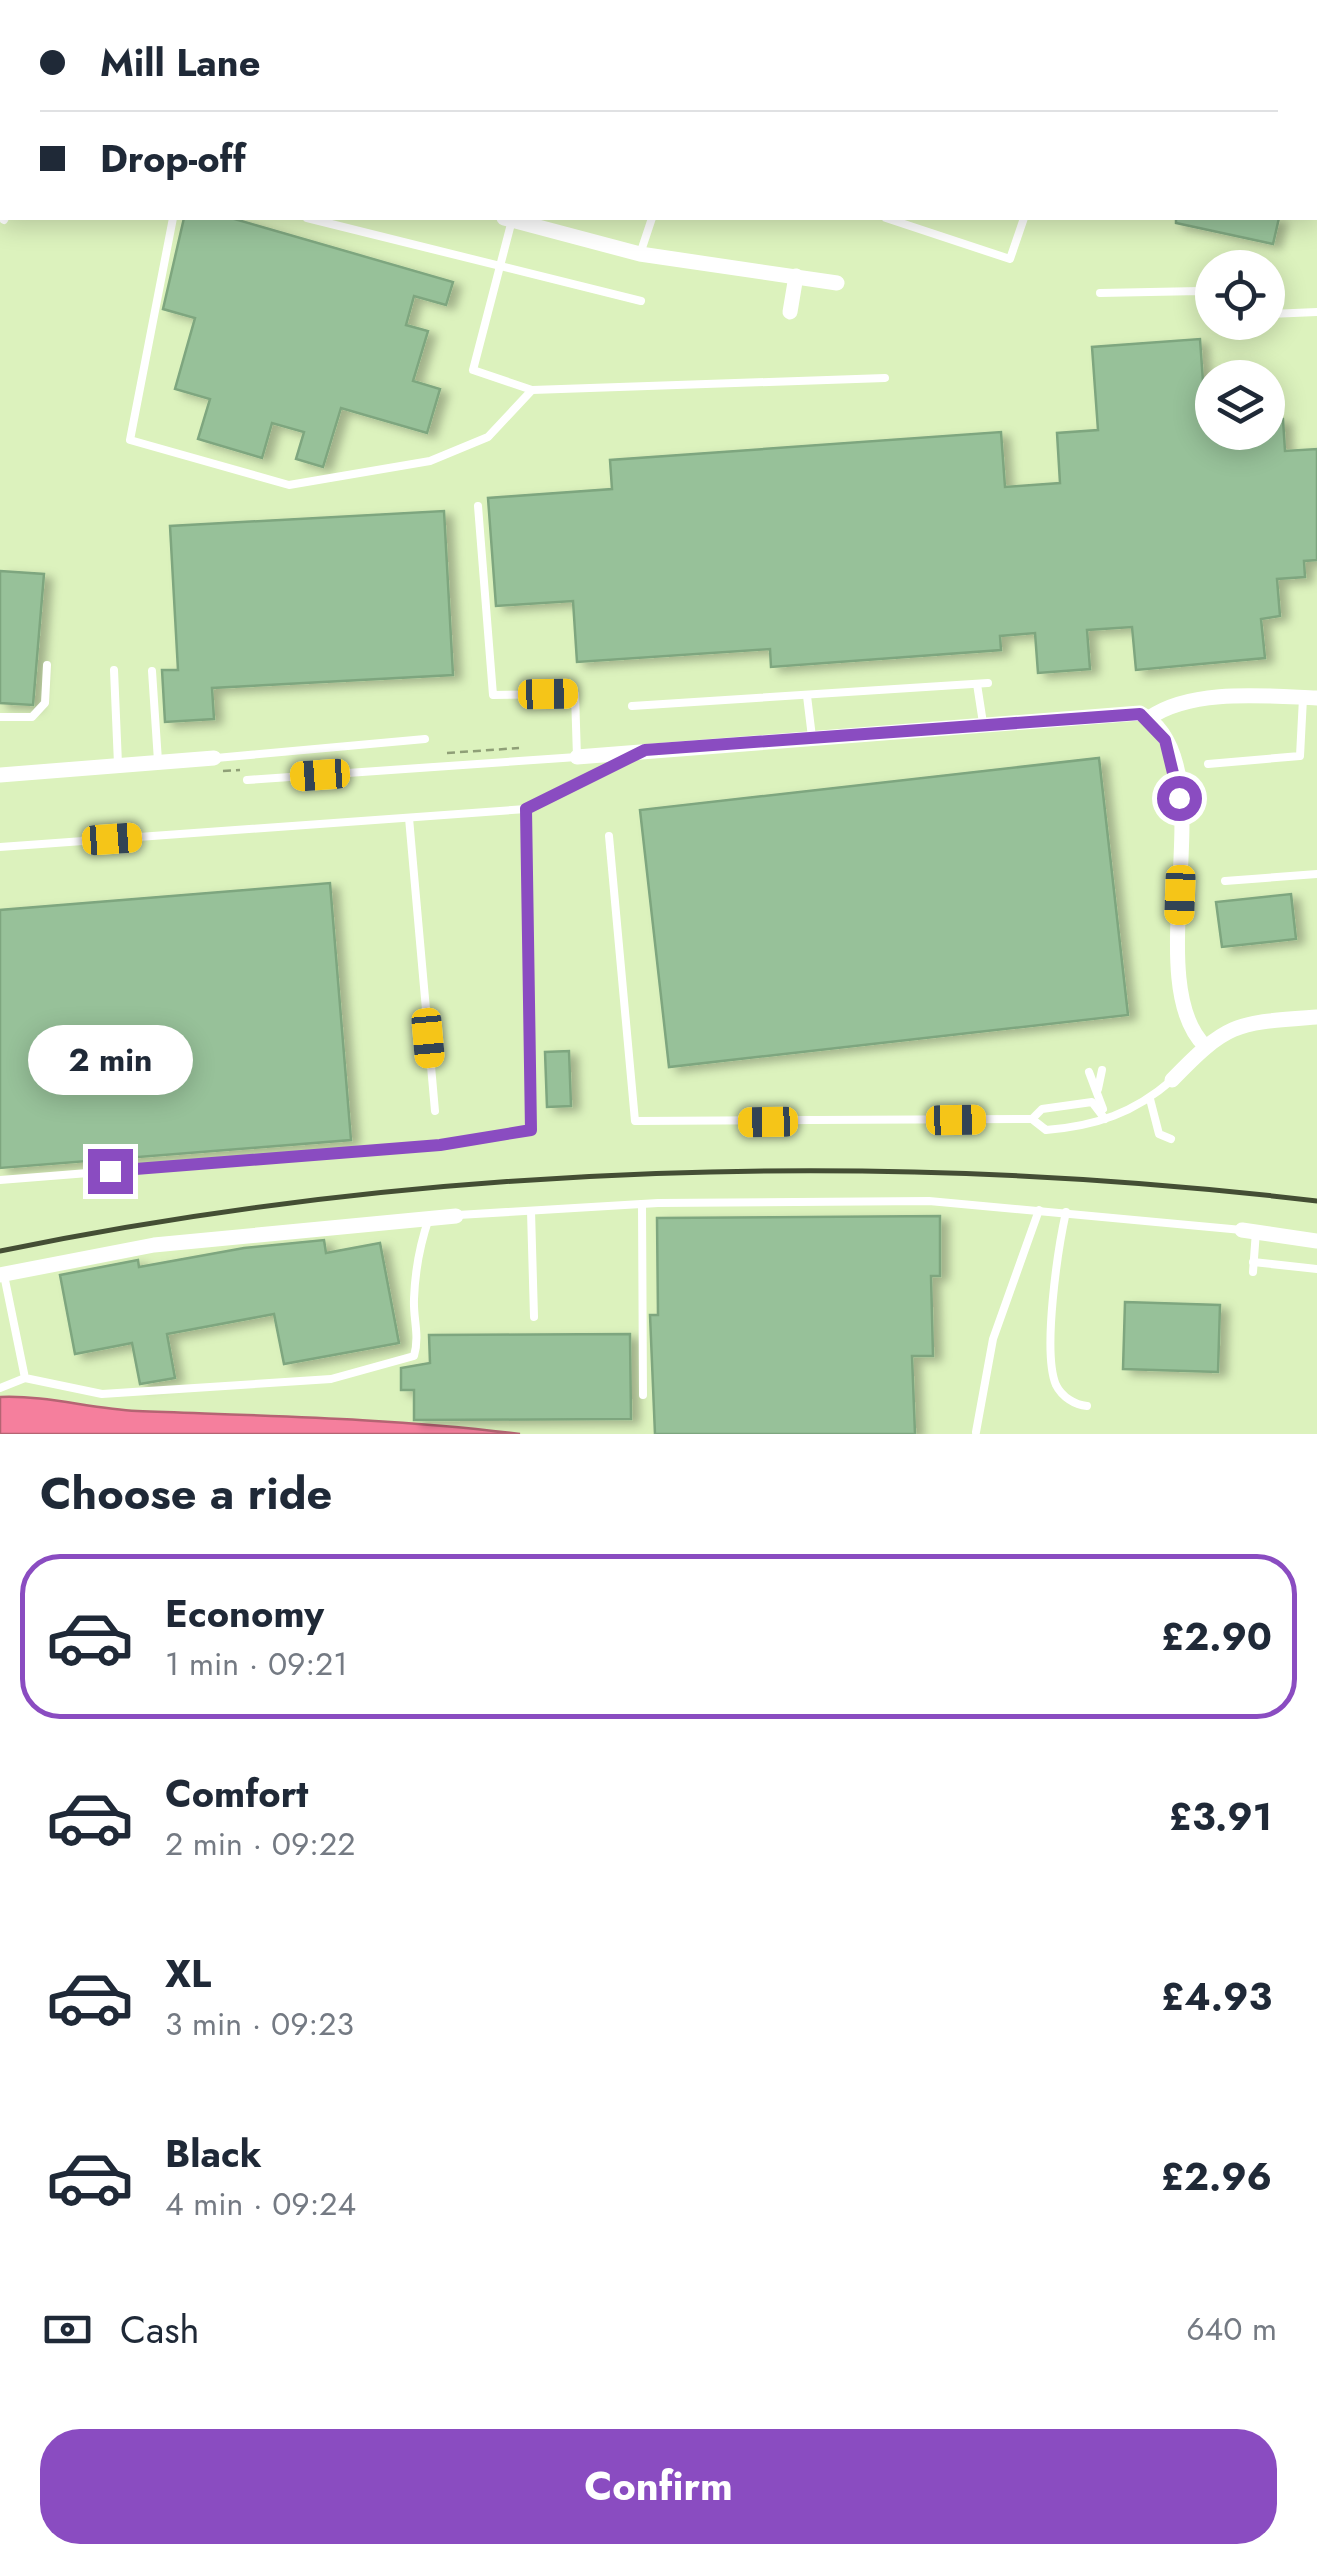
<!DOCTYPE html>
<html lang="en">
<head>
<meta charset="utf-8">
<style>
  body { margin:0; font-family:Jost,sans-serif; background:#f6f6f7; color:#1f2937; height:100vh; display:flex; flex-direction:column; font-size:38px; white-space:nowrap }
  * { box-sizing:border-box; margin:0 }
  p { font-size:32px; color:#747a83 }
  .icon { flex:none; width:55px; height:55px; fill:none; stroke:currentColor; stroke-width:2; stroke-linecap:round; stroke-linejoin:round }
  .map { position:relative; height:1434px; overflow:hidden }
  .side { display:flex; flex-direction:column; background:#fff; flex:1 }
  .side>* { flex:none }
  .top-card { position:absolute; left:0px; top:0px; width:1318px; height:220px; box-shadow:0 5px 25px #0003; display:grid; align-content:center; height:220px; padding:0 40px; background:#fff }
  .fabs { position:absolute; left:1195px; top:250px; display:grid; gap:20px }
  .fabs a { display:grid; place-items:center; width:90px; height:90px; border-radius:50%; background:#fff; box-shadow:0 5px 25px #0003; font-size:50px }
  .end { position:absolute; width:45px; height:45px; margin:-22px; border:12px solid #8a4cc1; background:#fff; box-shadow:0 0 0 5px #fff }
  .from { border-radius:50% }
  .bubble { position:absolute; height:70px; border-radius:35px; background:#fff; box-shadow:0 5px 25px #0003; font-size:32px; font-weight:700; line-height:70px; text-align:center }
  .car { position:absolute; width:30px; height:60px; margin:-30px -15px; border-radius:12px; box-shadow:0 0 8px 2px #0007; background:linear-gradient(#f5c518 24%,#345 0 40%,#f5c518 0 76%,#345 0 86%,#f5c518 0) }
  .top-card b { display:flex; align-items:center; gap:35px; height:95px; font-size:38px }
  .top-card b+b { border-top:2px solid #e0e1e3 }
  .top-card i { width:25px; height:25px; background:#1f2937 }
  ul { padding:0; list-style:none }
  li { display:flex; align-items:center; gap:30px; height:165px; margin:0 20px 15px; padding:0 20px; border:5px solid transparent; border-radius:40px }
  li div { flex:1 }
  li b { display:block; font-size:38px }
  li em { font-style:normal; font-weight:700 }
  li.current { border-color:#8a4cc1 }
  li>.icon { width:90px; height:90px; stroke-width:1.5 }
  h2 { padding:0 40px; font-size:45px; line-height:120px }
  .pay { display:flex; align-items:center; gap:25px; height:110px; padding:0 40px; font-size:38px }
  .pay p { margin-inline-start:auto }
  .primary-button { display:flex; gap:20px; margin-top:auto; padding:20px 40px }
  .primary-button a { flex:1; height:115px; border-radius:40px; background:#8a4cc1; color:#fff; font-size:40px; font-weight:700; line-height:115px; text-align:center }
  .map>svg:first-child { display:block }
  .water { fill:#f57f9d; stroke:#b56473; stroke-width:2.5 }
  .building { fill:#97c199; stroke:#7ea67f; stroke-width:2.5; filter:url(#shadow) }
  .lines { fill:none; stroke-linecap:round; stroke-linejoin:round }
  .path { stroke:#8f9f77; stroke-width:2.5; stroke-dasharray:8 5; stroke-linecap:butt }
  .service { stroke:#fff; stroke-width:8 }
  .minor { stroke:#fff; stroke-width:15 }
  .primary { stroke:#fff; stroke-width:25 }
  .rail { stroke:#444e34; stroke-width:5 }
  .route { stroke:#8a4cc1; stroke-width:12 }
</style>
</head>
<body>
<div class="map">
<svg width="1317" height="1434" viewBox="0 0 1317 1434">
  <defs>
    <filter id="shadow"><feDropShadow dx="8" dy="4.5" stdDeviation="5" flood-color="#0004"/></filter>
  </defs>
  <rect width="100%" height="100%" fill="#dcf2bd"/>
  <!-- water -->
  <path class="water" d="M0 1397C47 1395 91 1409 137 1411 265 1416 393 1418 520 1434H0Z"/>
  <!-- building -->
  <g class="building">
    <polygon points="184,218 231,218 453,282 446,305 414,296 406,325 428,331 413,381 440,389 427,433 341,408 323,467 296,459 304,432 272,423 262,458 198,439 210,399 175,389 195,318 163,309"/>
    <polygon points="1176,218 1279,218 1273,244 1176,223"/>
    <polygon points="1200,339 1206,424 1212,424 1212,432 1268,432 1268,420 1283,419 1285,451 1317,449 1317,560 1304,561 1305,577 1277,579 1280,616 1261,619 1265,658 1136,670 1132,627 1087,630 1090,669 1038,673 1035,633 1000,636 1001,650 771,667 770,649 577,662 573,601 496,606 488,498 612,489 610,460 1001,432 1005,487 1060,483 1057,433 1098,430 1092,347"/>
    <polygon points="444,511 453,675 212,688 214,719 165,722 162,670 178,670 170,526"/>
    <polygon points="0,571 44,574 33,705 0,703"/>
    <polygon points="1099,758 1128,1015 669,1067 640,810"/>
    <polygon points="330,883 351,1140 0,1168 0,910"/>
    <polygon points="1291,894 1296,939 1222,947 1216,902"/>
    <polygon points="569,1051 571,1106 547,1107 545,1052"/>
    <polygon points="940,1216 940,1276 931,1276 933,1356 912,1356 915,1434 655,1434 650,1315 658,1315 657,1218"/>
    <polygon points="324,1240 326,1253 380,1243 399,1343 284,1364 274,1314 167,1334 175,1378 140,1384 132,1343 75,1354 60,1275 138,1260 139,1267 244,1248"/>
    <polygon points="1125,1302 1220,1305 1218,1372 1123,1369"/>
    <polygon points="630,1334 631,1419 414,1420 414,1390 401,1390 401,1368 430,1363 429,1335"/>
  </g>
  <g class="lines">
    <!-- path -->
    <g class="path">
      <polyline points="447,753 519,748"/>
      <polyline points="223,771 240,770"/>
    </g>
    <!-- service -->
    <g class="service">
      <polyline points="904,0 910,2"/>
      <polyline points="439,2 439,0"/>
      <polyline points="554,2 555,0"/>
      <polyline points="0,44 2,44"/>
      <polyline points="1315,81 1317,75"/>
      <polyline points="173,218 130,440 289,485 430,461 488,437 532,390 473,370 512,220"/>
      <polyline points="307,218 641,301"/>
      <polyline points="886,218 1010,259 1024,218"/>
      <polyline points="4,220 5,218"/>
      <polyline points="640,254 652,218"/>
      <polyline points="1100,293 1200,291 1212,295"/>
      <polyline points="1268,314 1317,312"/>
      <polyline points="532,390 885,378"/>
      <polyline points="114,670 118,764"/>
      <polyline points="152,671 158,761"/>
      <polyline points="977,684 983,723"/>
      <polyline points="807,696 812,737"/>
      <polyline points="632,706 988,683"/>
      <polyline points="0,717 32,717 45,703 47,665"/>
      <polyline points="216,758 425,739"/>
      <polyline points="1208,764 1300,756 1303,698"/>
      <polyline points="247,780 577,757 575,694 493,695 478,506"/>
      <polyline points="409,818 435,1111"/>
      <path d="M609 836 635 1121 1032 1119 1046 1130C1096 1126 1134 1113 1172 1080"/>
      <polyline points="0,847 526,809"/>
      <polyline points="1225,881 1317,874"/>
      <polyline points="1089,1072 1103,1109"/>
      <polyline points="1098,1089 1102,1070"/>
      <polyline points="1150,1099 1159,1134 1171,1139"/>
      <polyline points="1032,1119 1042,1109 1092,1102 1105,1119"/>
      <polyline points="0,1180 440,1145 531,1130 526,809 630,758"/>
      <polyline points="642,1204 643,1395"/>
      <polyline points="531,1211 534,1317"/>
      <path d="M1066 1212C1058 1248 1042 1352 1056 1385 1062 1397 1075 1405 1087 1406"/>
      <polyline points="458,1215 658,1203 929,1201 1242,1230"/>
      <polyline points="1253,1262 1317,1269"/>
      <polyline points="1253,1272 1256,1231"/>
      <path d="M4 1275 25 1378 102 1394 331 1379 414 1356C420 1335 413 1319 414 1299 415 1271 420 1244 429 1218"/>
      <polyline points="0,1388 25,1378"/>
      <polyline points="976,1432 993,1339 1039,1210"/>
    </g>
    <!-- minor -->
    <g class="minor">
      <polyline points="0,83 2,77"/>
      <polyline points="504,218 640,254 837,283"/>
      <polyline points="790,312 796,276"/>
      <path d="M1149 718C1192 688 1266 696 1317 698"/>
      <path d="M577 757 1140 713C1230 761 1136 978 1205 1046"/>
      <polyline points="0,775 214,758"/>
      <path d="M1172 1080C1229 1021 1236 1023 1317 1017"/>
      <polyline points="1242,1230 1317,1241"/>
      <polyline points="0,1275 154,1245 456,1216"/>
    </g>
    <!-- primary -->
    <g class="primary">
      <polyline points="1082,0 1088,2"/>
      <polyline points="1315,99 1317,100"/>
    </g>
    <!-- rail -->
    <path class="rail" d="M0 1251C429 1163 882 1149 1317 1201"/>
  </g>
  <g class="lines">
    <!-- route -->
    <polyline class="route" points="110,1171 440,1145 531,1130 526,809 645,750 1140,714 1165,740 1179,798"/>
  </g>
</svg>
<div class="fabs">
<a><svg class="icon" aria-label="locate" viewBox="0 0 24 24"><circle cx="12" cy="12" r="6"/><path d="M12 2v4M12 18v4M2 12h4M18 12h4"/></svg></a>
<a><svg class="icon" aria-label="layers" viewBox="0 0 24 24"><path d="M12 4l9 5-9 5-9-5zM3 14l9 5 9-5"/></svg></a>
</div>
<i class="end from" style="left:1179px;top:798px"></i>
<i class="end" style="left:110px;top:1171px"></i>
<div class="bubble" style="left:28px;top:1025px;width:165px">2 min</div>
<i class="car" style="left:548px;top:694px;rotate:89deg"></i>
<i class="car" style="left:320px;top:775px;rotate:266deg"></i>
<i class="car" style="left:112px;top:839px;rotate:86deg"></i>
<i class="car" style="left:1180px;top:895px;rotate:182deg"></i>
<i class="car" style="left:428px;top:1038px;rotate:175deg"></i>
<i class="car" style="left:956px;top:1120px;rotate:89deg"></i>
<i class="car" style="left:768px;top:1122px;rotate:269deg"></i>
<div class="top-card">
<b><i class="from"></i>Mill Lane</b>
<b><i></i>Drop-off</b>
</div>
</div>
<section class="side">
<h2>Choose a ride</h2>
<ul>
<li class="current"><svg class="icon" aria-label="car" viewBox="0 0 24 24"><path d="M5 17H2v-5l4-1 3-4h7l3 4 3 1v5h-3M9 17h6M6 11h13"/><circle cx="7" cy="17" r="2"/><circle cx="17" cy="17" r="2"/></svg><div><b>Economy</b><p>1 min · 09:21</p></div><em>£2.90</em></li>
<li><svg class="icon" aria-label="car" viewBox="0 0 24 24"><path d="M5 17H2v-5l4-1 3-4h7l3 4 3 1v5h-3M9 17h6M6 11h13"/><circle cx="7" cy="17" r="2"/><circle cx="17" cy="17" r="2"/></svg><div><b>Comfort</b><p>2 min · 09:22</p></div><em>£3.91</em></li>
<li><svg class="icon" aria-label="car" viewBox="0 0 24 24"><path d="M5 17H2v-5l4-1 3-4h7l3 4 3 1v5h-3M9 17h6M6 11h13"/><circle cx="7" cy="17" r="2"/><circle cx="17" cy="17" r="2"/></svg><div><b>XL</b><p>3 min · 09:23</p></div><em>£4.93</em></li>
<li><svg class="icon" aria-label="car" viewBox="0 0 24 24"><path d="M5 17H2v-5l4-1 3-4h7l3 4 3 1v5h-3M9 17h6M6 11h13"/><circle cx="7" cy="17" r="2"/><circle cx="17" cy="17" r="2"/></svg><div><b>Black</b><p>4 min · 09:24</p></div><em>£2.96</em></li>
</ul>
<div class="pay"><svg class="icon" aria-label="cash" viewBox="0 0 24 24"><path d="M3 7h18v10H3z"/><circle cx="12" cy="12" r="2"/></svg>Cash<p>640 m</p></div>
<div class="primary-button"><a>Confirm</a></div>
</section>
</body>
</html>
